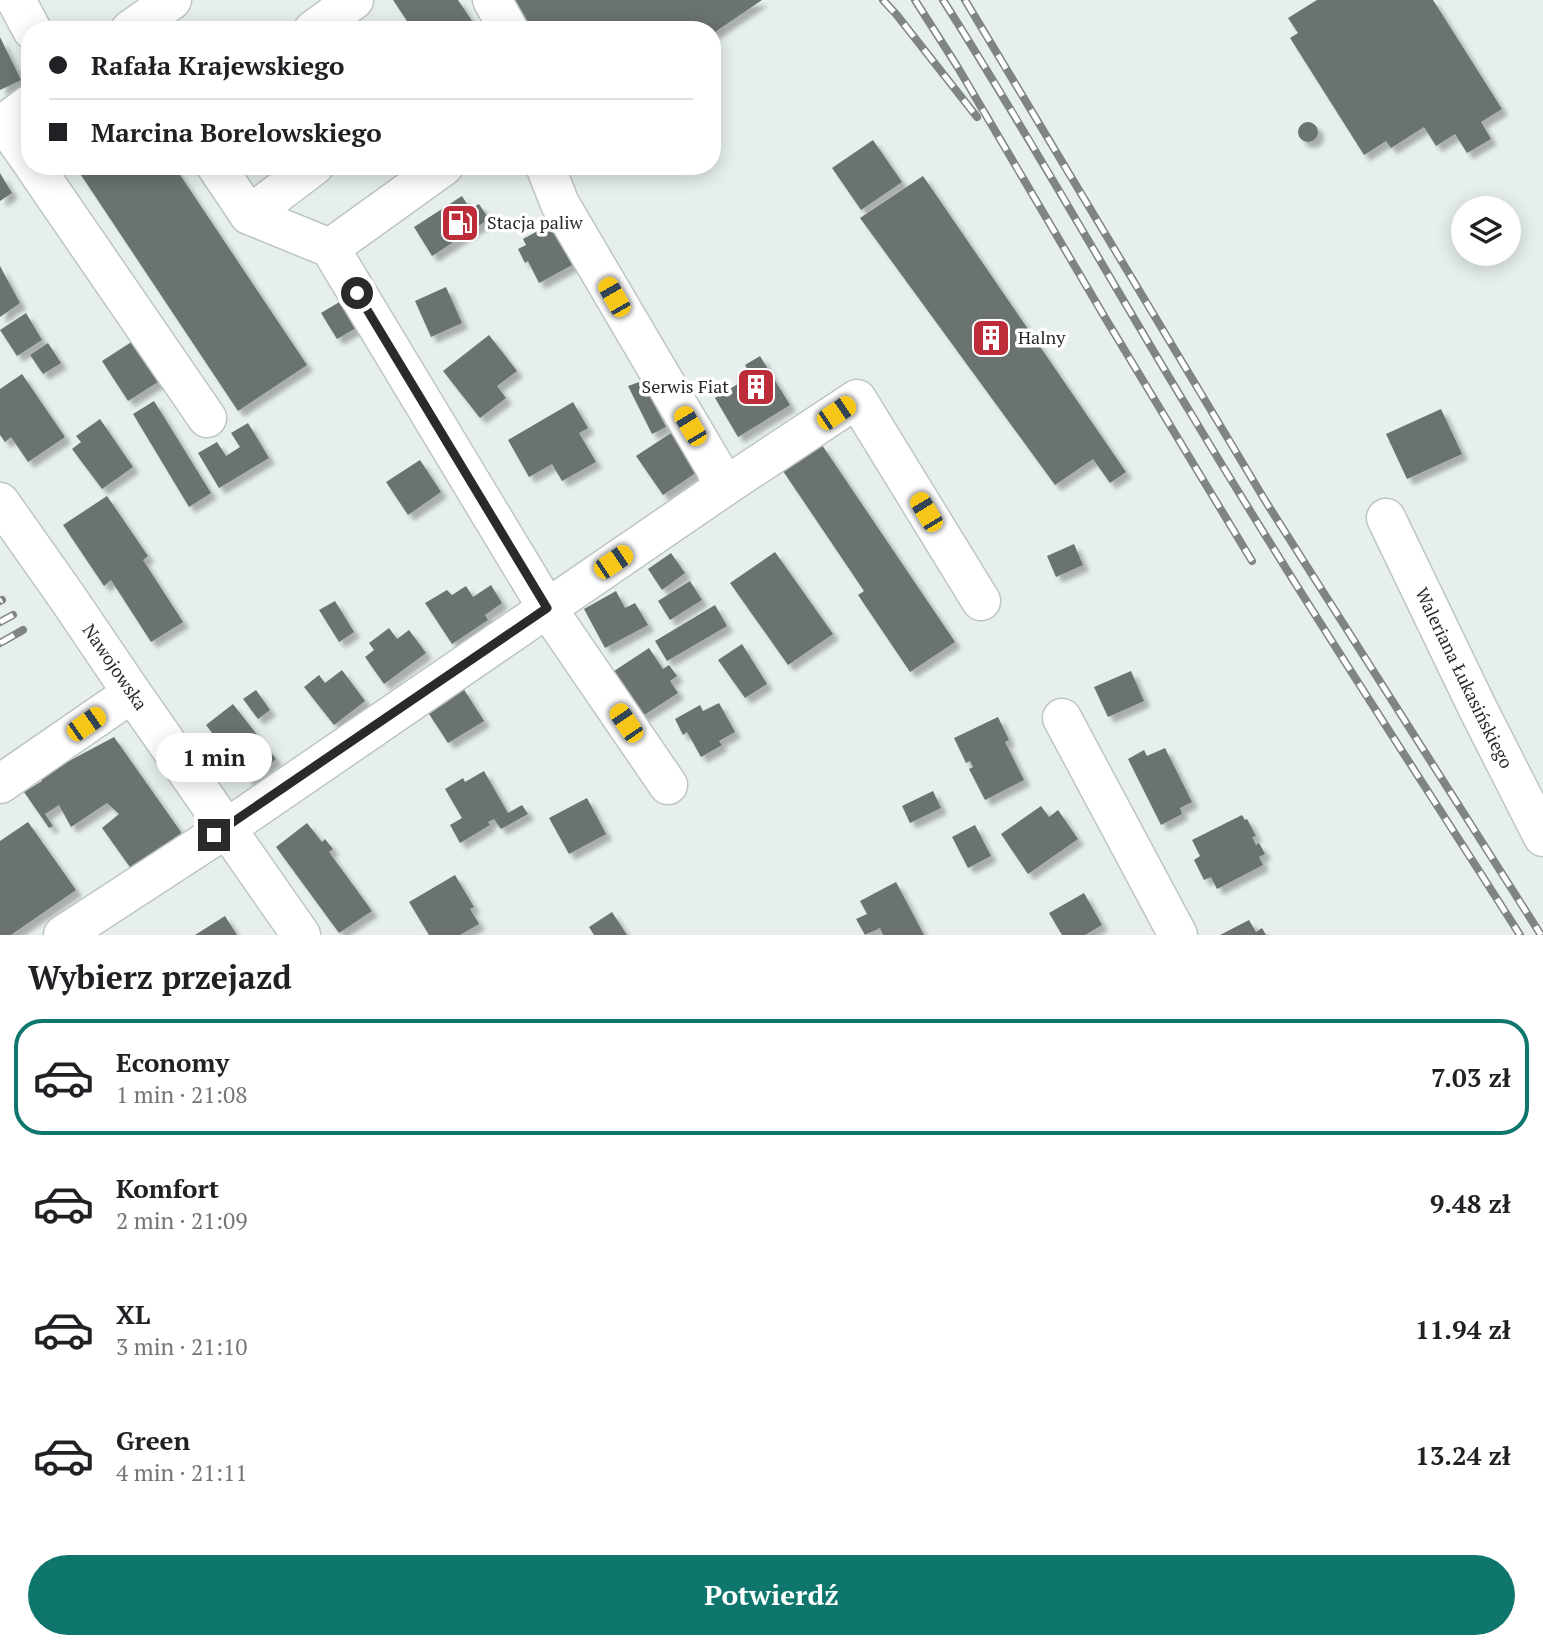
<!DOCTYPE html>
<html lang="pl">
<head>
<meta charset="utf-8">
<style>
  body { margin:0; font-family:"PT Serif",serif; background:#f2f2f2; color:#202124; height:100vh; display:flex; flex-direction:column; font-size:26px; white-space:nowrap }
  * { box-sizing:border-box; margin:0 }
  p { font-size:23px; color:#757577 }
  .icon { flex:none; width:38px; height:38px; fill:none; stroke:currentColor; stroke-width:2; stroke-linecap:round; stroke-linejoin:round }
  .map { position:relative; height:935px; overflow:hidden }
  .details { display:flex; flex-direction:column; background:#fff; flex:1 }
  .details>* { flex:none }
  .hud { position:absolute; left:21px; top:21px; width:700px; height:154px; border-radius:28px; box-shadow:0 4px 18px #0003; display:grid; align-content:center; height:154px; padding:0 28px; background:#fff }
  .controls { position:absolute; left:1451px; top:196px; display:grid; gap:14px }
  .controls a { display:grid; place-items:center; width:70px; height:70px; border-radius:50%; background:#fff; box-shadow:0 4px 18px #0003; font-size:35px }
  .end { position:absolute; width:32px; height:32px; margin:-16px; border:9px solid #282b2a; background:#fff; box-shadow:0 0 0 4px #fff }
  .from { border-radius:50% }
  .bubble { position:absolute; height:49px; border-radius:24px; background:#fff; box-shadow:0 4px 18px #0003; font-size:23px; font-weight:700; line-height:49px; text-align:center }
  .car { position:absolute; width:21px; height:42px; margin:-21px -10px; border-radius:9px; box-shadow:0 0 5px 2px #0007; background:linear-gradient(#f5c518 24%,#345 0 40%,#f5c518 0 76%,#345 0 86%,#f5c518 0) }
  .hud b { display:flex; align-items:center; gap:24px; height:66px; font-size:26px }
  .hud b+b { border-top:2px solid #e0e0e0 }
  .hud i { width:18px; height:18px; background:#202124 }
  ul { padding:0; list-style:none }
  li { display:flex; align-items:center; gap:21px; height:116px; margin:0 14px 10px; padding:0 14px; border:4px solid transparent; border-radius:28px }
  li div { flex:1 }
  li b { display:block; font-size:26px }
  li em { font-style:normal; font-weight:700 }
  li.on { border-color:#0f766e }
  li>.icon { width:63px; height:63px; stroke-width:1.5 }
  h2 { padding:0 28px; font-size:32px; line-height:84px }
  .button { display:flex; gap:14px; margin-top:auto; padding:14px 28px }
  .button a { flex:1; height:80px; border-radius:42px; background:#0f766e; color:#fff; font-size:28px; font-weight:700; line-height:80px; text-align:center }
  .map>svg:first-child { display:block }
  .building { fill:#6b7370; filter:url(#shadow) }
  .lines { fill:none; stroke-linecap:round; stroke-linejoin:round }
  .minor-casing { stroke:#bdc6c3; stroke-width:41 }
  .minor { stroke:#fff; stroke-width:38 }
  .rail-casing { stroke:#7f8583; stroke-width:8 }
  .rail { stroke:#fff; stroke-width:5; stroke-dasharray:16; stroke-linecap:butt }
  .route { stroke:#282b2a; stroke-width:9 }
  .labels { text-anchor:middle; stroke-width:7; stroke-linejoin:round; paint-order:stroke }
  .poi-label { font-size:18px; fill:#282b2a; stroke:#fff; text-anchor:start }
  .street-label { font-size:18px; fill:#282b2a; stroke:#fff }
</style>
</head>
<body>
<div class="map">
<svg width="1543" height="935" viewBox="0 0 1543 935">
  <defs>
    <filter id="shadow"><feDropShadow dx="6" dy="6" stdDeviation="2" flood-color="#0004"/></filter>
  </defs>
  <rect width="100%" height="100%" fill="#e6efec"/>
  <!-- building -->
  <g class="building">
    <polygon points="393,0 458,0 478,30 413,30"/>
    <polygon points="502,0 762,0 712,34 712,30 522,30"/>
    <polygon points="1317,0 1433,0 1502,109 1481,122 1491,139 1467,153 1455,134 1436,146 1424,127 1391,148 1386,141 1364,155 1290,38 1298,33 1288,18"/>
    <polygon points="0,37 21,80 0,90"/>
    <circle cx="1308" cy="132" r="10"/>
    <polygon points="873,140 902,182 861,210 832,168"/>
    <polygon points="75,166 174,166 307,365 238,411"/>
    <polygon points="0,173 12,193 0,201"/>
    <polygon points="923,176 1126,472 1110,483 1093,459 1055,485 860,218"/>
    <polygon points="462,196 470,209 479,204 489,219 432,256 414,227"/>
    <polygon points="554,222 576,263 539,283 528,261 525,263 518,249 526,245 523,239"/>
    <polygon points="0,266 20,303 0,317"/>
    <polygon points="446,287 462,323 431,337 415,301"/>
    <polygon points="341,301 356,328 337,339 321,313"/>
    <polygon points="26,313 42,340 17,356 0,330"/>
    <polygon points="489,335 517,371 497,386 506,398 480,418 443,371"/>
    <polygon points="136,339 161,380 128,401 102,361"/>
    <polygon points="48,343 61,363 43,374 30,355"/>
    <polygon points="760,356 790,405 738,437 715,398 751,376 745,365"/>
    <polygon points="22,374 65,437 28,462 11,437 5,442 0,435 0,389"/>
    <polygon points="642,381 666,427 652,434 628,386"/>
    <polygon points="154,401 211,493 189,507 133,414"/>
    <polygon points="573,402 588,428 579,433 596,462 562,481 552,464 529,477 508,440"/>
    <polygon points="1441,409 1462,454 1407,479 1386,434"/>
    <polygon points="100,419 133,467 102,489 72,449 81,442 76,436"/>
    <polygon points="248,423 269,458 219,488 198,453 217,442 226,456 240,447 231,433"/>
    <polygon points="671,433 697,472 663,495 636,456"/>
    <polygon points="822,445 955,642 910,672 858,595 864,591 783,471"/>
    <polygon points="420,460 441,492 408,515 386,482"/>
    <polygon points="107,496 148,556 143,560 183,622 151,642 111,580 104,586 63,525"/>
    <polygon points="1074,544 1083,565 1056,577 1047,556"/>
    <polygon points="775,552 833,634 788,665 730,583"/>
    <polygon points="671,553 685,573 662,590 648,569"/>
    <polygon points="690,581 702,600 670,620 658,601"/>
    <polygon points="491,585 502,603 485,615 488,620 452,644 425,603 447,590 452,595 466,586 473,597"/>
    <polygon points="616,591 625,608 635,603 648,625 605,648 584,609"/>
    <polygon points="335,601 354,632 339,642 319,610"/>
    <polygon points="715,605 727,626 667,661 655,641"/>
    <polygon points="389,628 397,639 409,630 426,653 384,684 365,657 374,650 369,643"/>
    <polygon points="742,644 767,684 745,698 718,660"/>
    <polygon points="649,648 663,669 669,665 677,676 670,681 678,693 638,719 608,675"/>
    <polygon points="342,670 365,701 334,725 304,687 319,675 325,683"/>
    <polygon points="1131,671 1144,701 1108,717 1094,687"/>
    <polygon points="463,688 484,721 448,743 427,711"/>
    <polygon points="256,690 270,710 258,719 243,699"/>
    <polygon points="719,703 735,732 719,741 722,745 701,757 687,732 683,735 675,719 700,705 703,711"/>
    <polygon points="233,704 276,759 249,781 206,725"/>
    <polygon points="998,717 1009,740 1005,742 1024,780 985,800 969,769 973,767 970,761 966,763 954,738"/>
    <polygon points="114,737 181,832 180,840 132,870 102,828 119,814 107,803 71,827 59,805 45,814 53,826 49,828 24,792 42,781 39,777"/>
    <polygon points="1165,748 1192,802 1180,808 1182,814 1161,825 1128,759 1144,750 1147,756"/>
    <polygon points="484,771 508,813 522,805 528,814 501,829 494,819 488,822 490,825 460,843 450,825 462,818 445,789 463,778 465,782"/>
    <polygon points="933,791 941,808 910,823 902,806"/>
    <polygon points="587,798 606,834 569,854 549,818"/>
    <polygon points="1041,806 1049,817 1058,810 1078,839 1028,874 1001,834"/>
    <polygon points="1242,815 1245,820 1247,819 1256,836 1252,837 1256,845 1259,843 1265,854 1259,857 1263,865 1217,889 1211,877 1204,880 1194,860 1200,856 1192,840"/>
    <polygon points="28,822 76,890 11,935 0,935 0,841"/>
    <polygon points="307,823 322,842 325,839 333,849 329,852 372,911 339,933 276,847"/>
    <polygon points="975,825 991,856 968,868 952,837"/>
    <polygon points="455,875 474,907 470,909 479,924 460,935 429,935 409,902"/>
    <polygon points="896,882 924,935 883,935 880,928 865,935 856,919 867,914 860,901"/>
    <polygon points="1084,893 1102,925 1085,935 1062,935 1049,913"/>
    <polygon points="612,912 627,935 594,935 589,927"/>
    <polygon points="225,916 237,935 195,935"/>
    <polygon points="1249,920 1256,932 1262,928 1266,935 1220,935"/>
  </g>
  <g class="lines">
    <defs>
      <g id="minor">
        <polyline points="16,0 32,30"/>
        <polyline points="492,0 509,30"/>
        <polyline points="130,30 172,0"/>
        <polyline points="313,30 354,0"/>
        <polyline points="30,104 4,123 30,160"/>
        <polyline points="34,166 207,418"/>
        <polyline points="216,166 249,215 330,248 547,608 668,785"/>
        <polyline points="249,215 314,166"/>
        <polyline points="330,248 444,166"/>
        <polyline points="724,487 857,399 981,601"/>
        <path id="s1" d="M0 502 67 597 132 693 301 935"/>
        <path id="s2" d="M1386 518 1479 711 1543 837"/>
        <polyline points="1062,718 1178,935"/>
        <polyline points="0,784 132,693"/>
        <polyline points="63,935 227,828 724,487 714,466 560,204 545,166"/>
      </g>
    </defs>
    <!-- minor casing -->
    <use href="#minor" class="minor-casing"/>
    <!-- minor -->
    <use href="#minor" class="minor"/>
    <defs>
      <g id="rail">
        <polyline points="883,0 896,14 977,117"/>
        <polyline points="915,0 957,66 1107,321 1252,561"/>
        <path d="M943 0C1029 135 1107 275 1190 412 1296 589 1409 761 1520 935"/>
        <polyline points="965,0 1266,502 1541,935"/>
        <polyline points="0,601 2,600"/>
        <polyline points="0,622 13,615"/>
        <polyline points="0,643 23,630"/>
      </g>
    </defs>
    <!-- rail casing -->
    <use href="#rail" class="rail-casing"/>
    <!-- rail -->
    <use href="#rail" class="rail"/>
  </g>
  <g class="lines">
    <!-- route -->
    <polyline class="route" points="214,835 547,608 357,293"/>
  </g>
  <!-- icons -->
  <defs>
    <symbol id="fuel-square" viewBox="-11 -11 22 22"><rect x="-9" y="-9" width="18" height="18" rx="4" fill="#bd2d39" stroke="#fff"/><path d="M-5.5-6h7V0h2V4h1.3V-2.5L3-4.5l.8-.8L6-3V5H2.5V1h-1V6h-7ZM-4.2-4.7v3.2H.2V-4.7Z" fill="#fff"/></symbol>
    <symbol id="building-square" viewBox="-11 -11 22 22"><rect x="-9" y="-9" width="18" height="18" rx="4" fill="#bd2d39" stroke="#fff"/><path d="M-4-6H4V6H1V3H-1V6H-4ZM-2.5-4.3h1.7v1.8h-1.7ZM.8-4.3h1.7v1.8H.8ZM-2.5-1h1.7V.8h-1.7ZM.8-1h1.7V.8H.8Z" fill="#fff"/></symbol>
  </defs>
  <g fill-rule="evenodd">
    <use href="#fuel-square" x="438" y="201" width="44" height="44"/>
    <use href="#building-square" x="969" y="316" width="44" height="44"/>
    <use href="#building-square" x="734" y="365" width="44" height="44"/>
  </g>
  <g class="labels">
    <!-- poi labels -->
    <g class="poi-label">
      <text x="487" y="229">Stacja paliw</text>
      <text x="1018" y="344">Halny</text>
      <text x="729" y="393" text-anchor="end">Serwis Fiat</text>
    </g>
    <!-- street labels -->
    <g class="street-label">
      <text dy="6" stroke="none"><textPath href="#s1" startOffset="201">Nawojowska</textPath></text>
      <text dy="6" stroke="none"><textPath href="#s2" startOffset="178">Waleriana Łukasińskiego</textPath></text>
    </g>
  </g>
</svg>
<div class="controls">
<a><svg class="icon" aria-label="layers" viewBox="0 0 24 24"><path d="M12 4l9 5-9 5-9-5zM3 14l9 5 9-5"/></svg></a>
</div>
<i class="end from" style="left:357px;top:293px"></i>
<i class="end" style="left:214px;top:835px"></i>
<div class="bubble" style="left:156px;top:733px;width:116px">1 min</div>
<i class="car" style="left:614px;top:297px;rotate:330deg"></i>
<i class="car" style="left:836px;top:413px;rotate:56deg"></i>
<i class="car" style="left:690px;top:426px;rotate:329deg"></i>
<i class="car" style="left:926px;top:512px;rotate:329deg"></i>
<i class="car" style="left:613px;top:562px;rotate:56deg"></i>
<i class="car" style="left:626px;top:723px;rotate:326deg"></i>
<i class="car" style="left:86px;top:724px;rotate:55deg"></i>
<div class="hud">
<b><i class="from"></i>Rafała Krajewskiego</b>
<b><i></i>Marcina Borelowskiego</b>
</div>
</div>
<section class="details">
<h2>Wybierz przejazd</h2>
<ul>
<li class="on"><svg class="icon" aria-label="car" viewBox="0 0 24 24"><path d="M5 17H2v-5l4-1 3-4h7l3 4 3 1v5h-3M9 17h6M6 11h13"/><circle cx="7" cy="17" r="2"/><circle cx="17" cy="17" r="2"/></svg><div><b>Economy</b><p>1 min · 21:08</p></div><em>7.03 zł</em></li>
<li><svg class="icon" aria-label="car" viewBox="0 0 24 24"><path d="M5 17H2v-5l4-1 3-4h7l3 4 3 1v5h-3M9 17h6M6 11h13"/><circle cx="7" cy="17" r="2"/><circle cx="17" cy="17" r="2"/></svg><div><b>Komfort</b><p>2 min · 21:09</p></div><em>9.48 zł</em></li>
<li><svg class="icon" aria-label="car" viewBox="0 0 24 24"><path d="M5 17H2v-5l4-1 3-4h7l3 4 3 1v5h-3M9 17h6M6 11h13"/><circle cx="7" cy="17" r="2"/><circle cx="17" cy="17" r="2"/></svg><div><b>XL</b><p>3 min · 21:10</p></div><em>11.94 zł</em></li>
<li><svg class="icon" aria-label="car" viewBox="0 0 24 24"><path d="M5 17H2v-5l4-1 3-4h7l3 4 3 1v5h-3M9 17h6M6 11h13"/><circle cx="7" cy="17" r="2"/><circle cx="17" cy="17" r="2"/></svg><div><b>Green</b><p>4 min · 21:11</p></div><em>13.24 zł</em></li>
</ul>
<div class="button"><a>Potwierdź</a></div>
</section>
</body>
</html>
